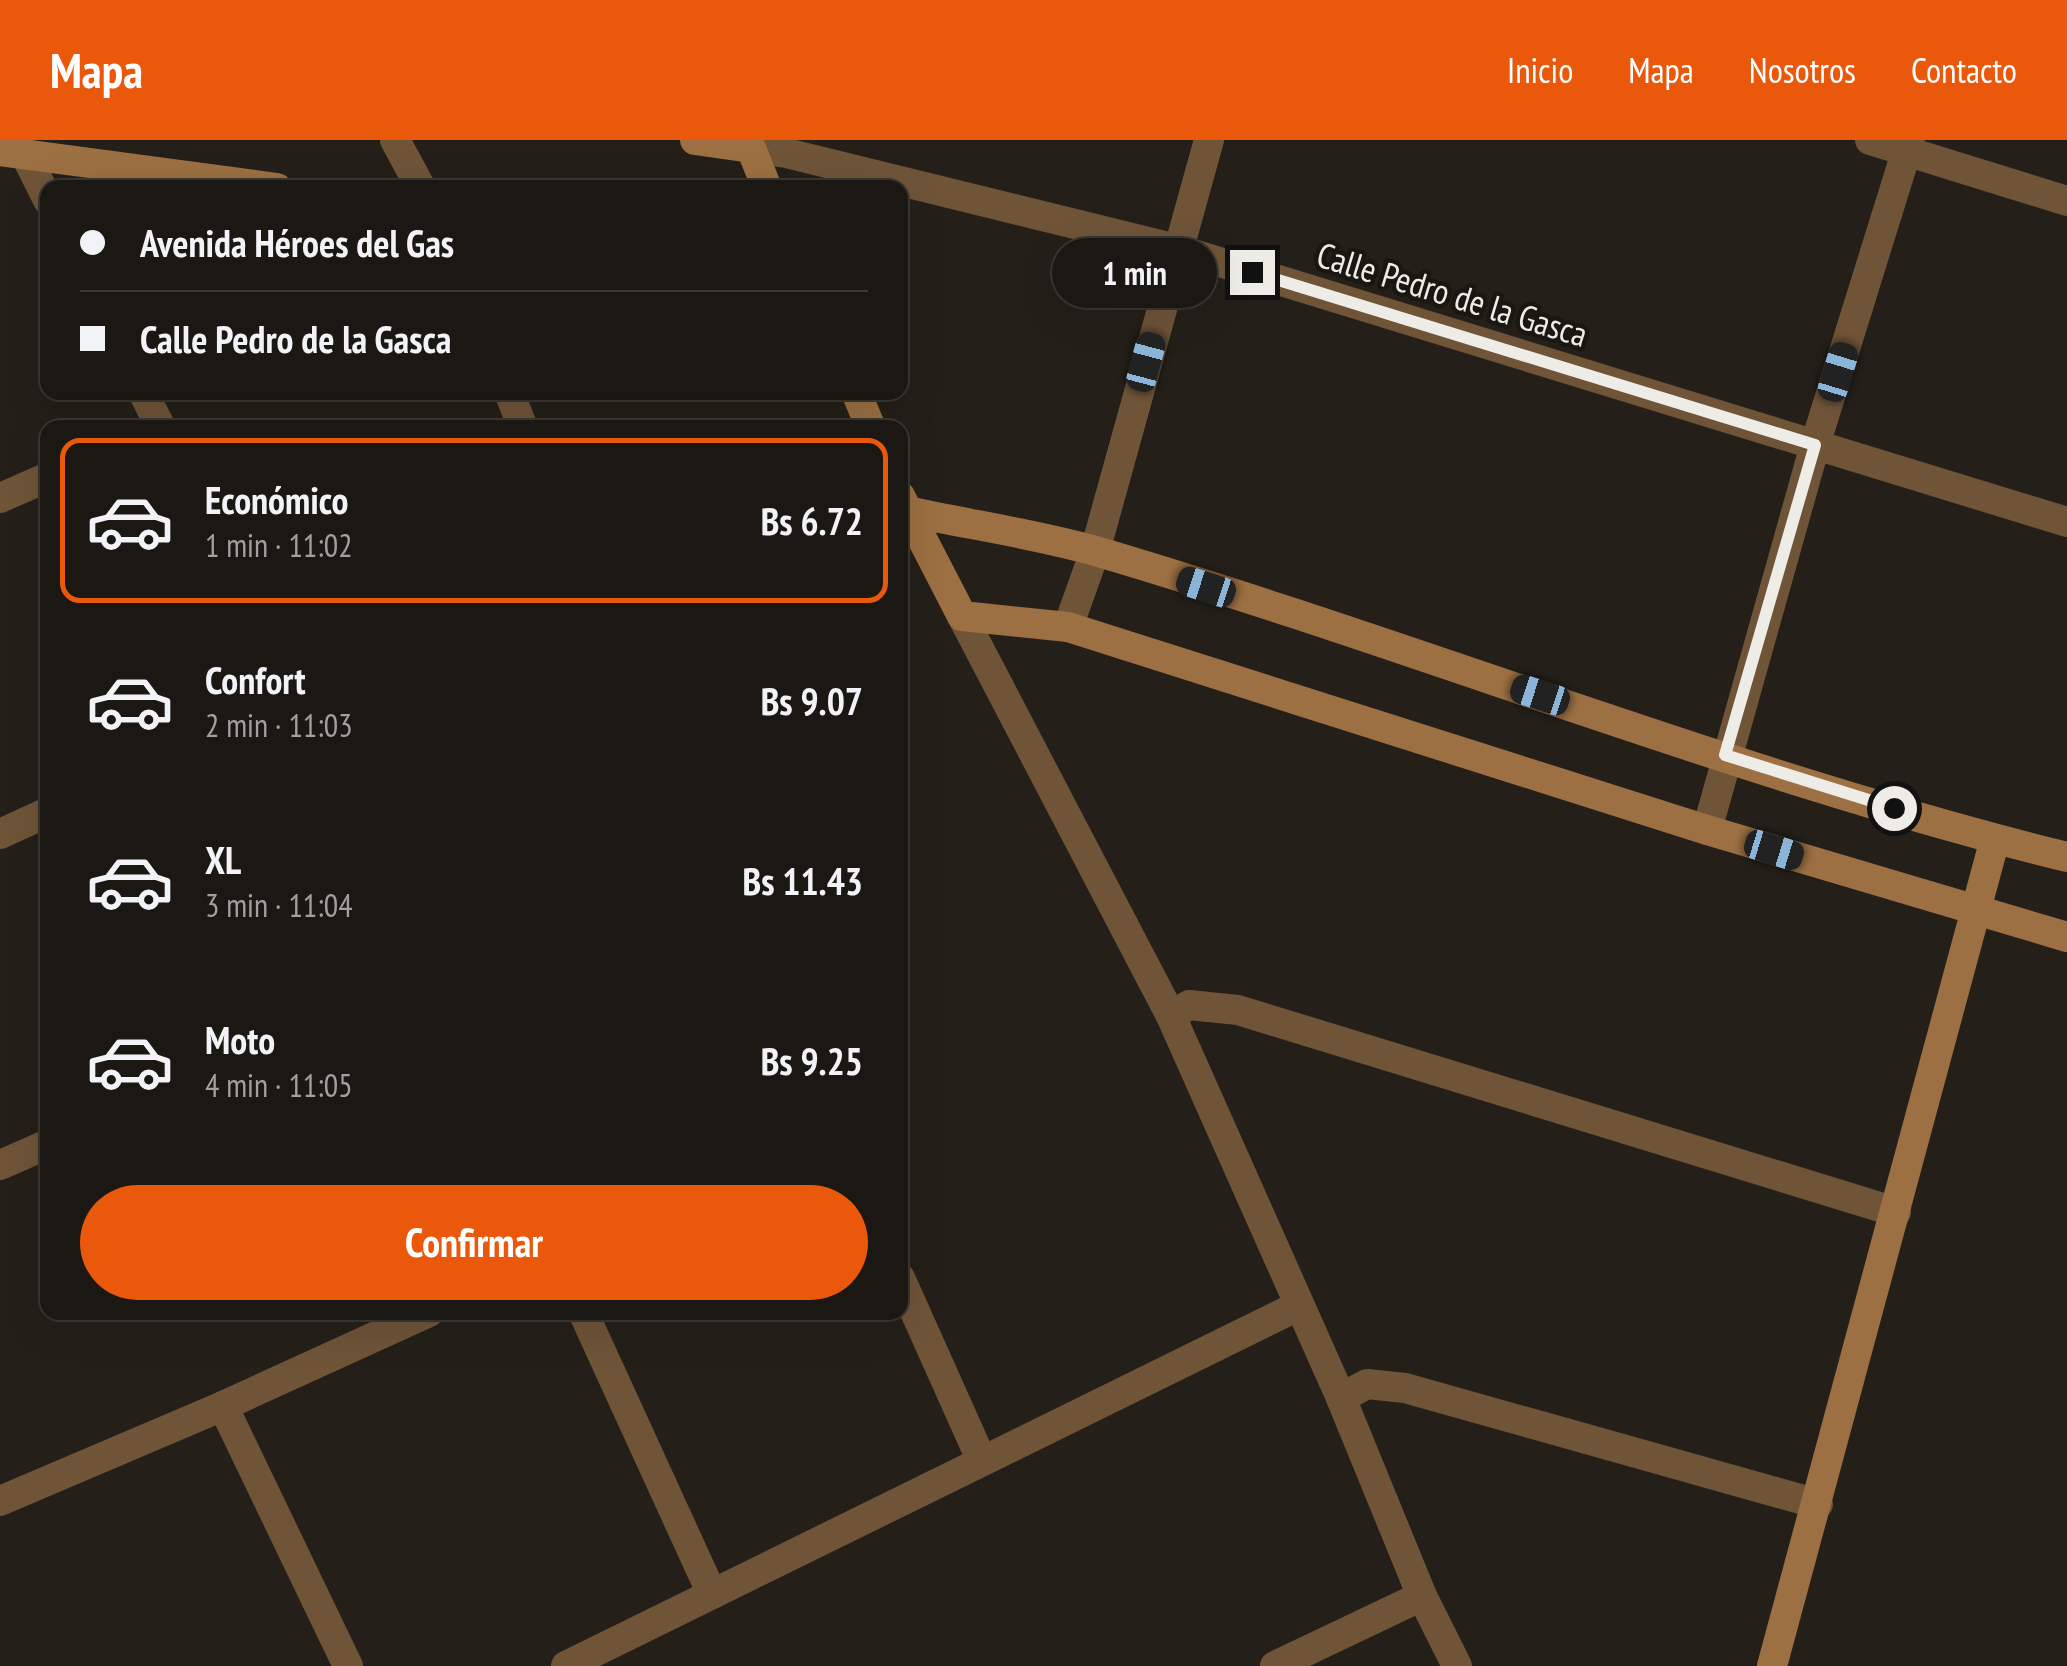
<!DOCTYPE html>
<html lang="es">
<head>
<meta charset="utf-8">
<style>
  body { margin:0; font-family:"PT Sans Narrow",sans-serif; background:#282521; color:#f1f3f6; height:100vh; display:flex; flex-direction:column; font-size:38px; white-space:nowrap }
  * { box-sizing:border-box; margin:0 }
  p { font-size:32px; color:#a0a0a0 }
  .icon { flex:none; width:55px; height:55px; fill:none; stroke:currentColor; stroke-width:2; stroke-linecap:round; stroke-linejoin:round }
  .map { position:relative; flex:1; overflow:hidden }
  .side { position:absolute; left:40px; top:280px; width:868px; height:900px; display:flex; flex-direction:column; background:#1b1813; border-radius:20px; box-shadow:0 10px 40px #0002,0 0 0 2px #393733 }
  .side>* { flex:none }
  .hud { position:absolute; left:40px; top:40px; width:868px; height:220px; border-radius:20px; box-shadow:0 10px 40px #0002,0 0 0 2px #393733; display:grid; align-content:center; height:220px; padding:0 40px; background:#1b1813 }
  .end { position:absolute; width:45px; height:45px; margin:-22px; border:12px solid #eeece7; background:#111; box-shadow:0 0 0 5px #111 }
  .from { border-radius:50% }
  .bubble { position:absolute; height:70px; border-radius:35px; background:#1b1813; box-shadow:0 10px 40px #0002,0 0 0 2px #393733; font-size:32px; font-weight:800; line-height:70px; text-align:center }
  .car { position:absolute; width:30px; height:60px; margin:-30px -15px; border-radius:12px; box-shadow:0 0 8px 2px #0007; background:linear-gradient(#222 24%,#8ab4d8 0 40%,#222 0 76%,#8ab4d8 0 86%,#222 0) }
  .hud b { display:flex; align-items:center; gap:35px; height:95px; font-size:38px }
  .hud b+b { border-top:2px solid #393733 }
  .hud i { width:25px; height:25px; background:#f1f3f6 }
  ul { padding:18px 0 0; list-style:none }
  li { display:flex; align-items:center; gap:30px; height:165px; margin:0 20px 15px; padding:0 20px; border:5px solid transparent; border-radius:20px }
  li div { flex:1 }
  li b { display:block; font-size:38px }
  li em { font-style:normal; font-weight:800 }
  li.selected { border-color:#ea580c }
  li>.icon { width:90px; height:90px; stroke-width:1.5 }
  .primary-button { display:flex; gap:20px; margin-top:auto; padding:20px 40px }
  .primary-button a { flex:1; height:115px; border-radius:60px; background:#ea580c; color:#fff; font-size:40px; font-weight:800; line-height:115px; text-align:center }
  header { display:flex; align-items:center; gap:60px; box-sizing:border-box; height:140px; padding:0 50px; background:#ea580c; color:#fff }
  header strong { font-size:48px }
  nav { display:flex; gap:55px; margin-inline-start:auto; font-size:35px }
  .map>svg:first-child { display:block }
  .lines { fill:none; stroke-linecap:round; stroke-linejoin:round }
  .street { stroke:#6f5438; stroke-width:30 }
  .secondary { stroke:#9c7042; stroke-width:30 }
  .route { stroke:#eeece7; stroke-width:12 }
  .labels { text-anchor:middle; stroke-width:9; stroke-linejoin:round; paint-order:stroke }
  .street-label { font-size:35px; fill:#eeece7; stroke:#1a1710 }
</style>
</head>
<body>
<header>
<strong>Mapa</strong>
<nav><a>Inicio</a><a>Mapa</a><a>Nosotros</a><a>Contacto</a></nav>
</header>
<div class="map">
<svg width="2067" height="1526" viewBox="0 0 2067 1526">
  <rect width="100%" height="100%" fill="#242019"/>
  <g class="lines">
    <!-- street -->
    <g class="street">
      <polyline points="18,0 48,60"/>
      <polyline points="395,0 421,48"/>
      <polyline points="746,0 751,8 786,13 1177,109 2067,382"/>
      <polyline points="1870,0 2067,61"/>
      <polyline points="143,252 161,288"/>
      <polyline points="509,252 523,288"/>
      <polyline points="0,358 48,337"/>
      <polyline points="962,476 1171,876 1341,1258 1422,1456 1457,1526"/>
      <polyline points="1068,487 1095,411 1209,0"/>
      <polyline points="1707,690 1815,305 1910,0"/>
      <polyline points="0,694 48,672"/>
      <polyline points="1171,876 1189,865 1238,870 1896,1072"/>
      <polyline points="0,1025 48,1004"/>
      <polyline points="900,1138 981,1319"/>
      <polyline points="583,1172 712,1454"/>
      <polyline points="1341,1258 1367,1244 1405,1248 1818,1364"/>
      <polyline points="223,1266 348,1526"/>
      <polyline points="0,1361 223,1266 429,1172"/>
      <polyline points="566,1526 1298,1166"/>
      <polyline points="1275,1526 1422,1456"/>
    </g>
    <!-- secondary -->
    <g class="secondary">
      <polyline points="695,0 751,8 767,48"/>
      <polyline points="0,11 277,48"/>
      <polyline points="856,252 871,288"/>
      <polyline points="900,356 962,476 1068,487 1707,690 2067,797"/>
      <path d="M907 371C970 385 1037 394 1099 412 1423 508 1739 636 2067 717"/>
      <polyline points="1772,1526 1995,699"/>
    </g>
  </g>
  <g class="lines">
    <!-- route -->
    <polyline class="route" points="1252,132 1815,305 1725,615 1894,668"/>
  </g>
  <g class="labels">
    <!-- street labels -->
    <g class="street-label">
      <text transform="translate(1452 155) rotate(17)" y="12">Calle Pedro de la Gasca</text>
    </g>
  </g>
</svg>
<i class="end from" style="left:1894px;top:668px"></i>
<i class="end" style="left:1252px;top:132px"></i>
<div class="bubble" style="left:1052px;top:98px;width:165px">1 min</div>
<i class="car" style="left:1146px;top:222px;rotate:15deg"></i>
<i class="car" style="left:1838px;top:232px;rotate:17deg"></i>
<i class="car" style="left:1206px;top:447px;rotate:288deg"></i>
<i class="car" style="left:1540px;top:555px;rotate:288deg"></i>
<i class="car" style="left:1774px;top:710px;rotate:107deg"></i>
<div class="hud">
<b><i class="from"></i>Avenida Héroes del Gas</b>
<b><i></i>Calle Pedro de la Gasca</b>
</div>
<section class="side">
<ul>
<li class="selected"><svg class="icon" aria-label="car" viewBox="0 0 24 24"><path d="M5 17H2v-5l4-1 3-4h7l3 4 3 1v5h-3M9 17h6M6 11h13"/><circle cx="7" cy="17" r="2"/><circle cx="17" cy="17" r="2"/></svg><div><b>Económico</b><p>1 min · 11:02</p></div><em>Bs 6.72</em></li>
<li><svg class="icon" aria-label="car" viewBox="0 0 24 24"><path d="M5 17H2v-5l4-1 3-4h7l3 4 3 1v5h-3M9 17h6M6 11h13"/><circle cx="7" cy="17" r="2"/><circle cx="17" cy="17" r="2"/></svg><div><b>Confort</b><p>2 min · 11:03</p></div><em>Bs 9.07</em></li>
<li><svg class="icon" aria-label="car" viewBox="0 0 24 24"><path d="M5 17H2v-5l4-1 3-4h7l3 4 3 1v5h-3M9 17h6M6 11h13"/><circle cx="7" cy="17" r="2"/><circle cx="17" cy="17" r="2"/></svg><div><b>XL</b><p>3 min · 11:04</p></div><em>Bs 11.43</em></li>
<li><svg class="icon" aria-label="car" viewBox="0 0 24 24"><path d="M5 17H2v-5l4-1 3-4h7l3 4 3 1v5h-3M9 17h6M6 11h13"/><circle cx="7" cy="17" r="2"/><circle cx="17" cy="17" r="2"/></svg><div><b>Moto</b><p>4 min · 11:05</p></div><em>Bs 9.25</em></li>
</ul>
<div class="primary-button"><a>Confirmar</a></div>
</section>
</div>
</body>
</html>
